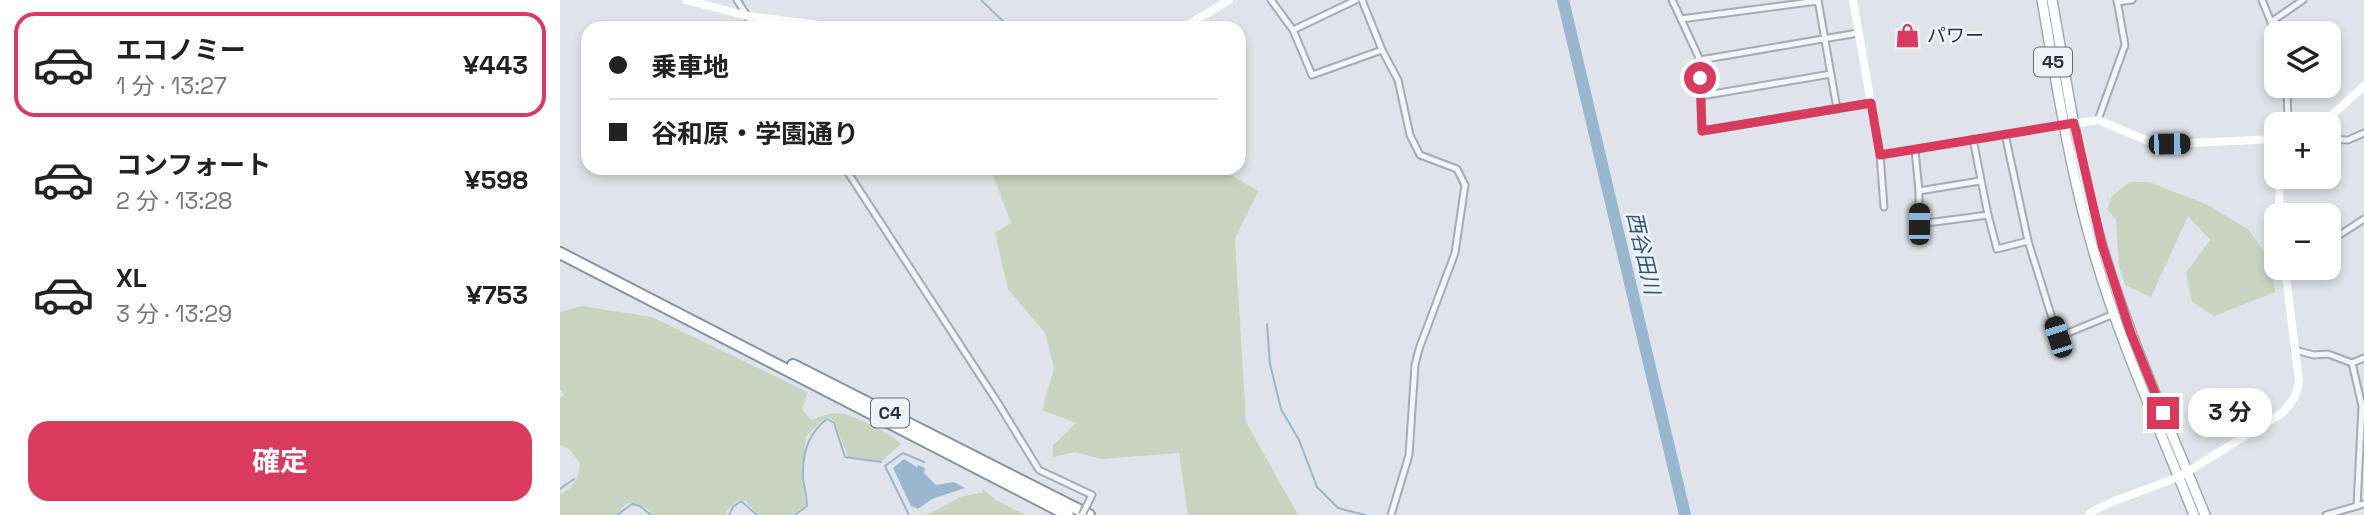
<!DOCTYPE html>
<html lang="ja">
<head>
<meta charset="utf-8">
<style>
  body { margin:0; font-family:"Space Grotesk","Noto Sans JP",sans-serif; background:#f2f2f2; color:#222; height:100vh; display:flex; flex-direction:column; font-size:26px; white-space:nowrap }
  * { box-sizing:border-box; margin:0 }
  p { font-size:23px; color:#767676 }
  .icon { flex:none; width:38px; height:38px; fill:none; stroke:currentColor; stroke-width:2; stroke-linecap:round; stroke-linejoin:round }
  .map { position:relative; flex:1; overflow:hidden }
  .drawer { display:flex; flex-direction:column; background:#fff; width:560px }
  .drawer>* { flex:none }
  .hud { position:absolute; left:21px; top:21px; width:665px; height:154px; border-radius:21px; box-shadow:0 4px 10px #0003; display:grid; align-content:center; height:154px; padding:0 28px; background:#fff }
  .buttons { position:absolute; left:1704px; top:21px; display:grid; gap:14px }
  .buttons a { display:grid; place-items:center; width:77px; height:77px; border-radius:14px; background:#fff; box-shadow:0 4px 10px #0003; font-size:35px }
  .end { position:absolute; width:32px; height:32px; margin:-16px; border:9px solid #d93b5f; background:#fff; box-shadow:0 0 0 4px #fff }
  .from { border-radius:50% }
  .bubble { position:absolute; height:49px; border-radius:21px; background:#fff; box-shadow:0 4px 10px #0003; font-size:23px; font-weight:700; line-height:49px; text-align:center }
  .car { position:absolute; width:21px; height:42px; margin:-21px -10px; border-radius:9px; box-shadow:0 0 5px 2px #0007; background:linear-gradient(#222 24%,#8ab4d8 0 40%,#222 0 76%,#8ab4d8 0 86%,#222 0) }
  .hud b { display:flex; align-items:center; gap:24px; height:66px; font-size:26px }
  .hud b+b { border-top:2px solid #e0e0e0 }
  .hud i { width:18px; height:18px; background:#222 }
  ul { padding:12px 0 0; list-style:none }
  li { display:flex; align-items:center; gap:21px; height:105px; margin:0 14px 10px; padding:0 14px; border:4px solid transparent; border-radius:21px }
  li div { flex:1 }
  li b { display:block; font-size:26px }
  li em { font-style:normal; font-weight:700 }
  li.selected { border-color:#d93b5f }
  li>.icon { width:63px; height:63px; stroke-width:1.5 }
  .primary-button { display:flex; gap:14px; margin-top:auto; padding:14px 28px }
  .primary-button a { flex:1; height:80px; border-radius:21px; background:#d93b5f; color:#fff; font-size:28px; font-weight:700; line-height:80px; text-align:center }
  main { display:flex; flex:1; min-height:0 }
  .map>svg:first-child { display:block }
  .green { fill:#c7d5c0 }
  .water { fill:#98b6cd }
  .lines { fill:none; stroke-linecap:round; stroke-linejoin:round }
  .stream { stroke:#98b6cd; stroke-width:2 }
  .river { stroke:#98b6cd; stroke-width:12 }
  .street-casing { stroke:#a5abb5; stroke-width:9 }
  .primary-casing { stroke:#9eaab7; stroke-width:12 }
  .highway-casing { stroke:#8693a2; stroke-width:14 }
  .street { stroke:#f3f5f8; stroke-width:5 }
  .secondary { stroke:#fff; stroke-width:8 }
  .primary { stroke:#fff; stroke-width:9 }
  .highway { stroke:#fff; stroke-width:10 }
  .street-bridge-casing { stroke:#a5abb5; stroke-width:9; stroke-linecap:butt }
  .street-bridge { stroke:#f3f5f8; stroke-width:5 }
  .route { stroke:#d93b5f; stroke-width:9 }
  .labels { text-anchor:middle; stroke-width:5; stroke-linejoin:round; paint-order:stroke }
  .shield { fill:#eff3f7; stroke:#636d79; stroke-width:2 }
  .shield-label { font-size:18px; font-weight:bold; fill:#273343 }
  .poi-label { font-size:19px; fill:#273343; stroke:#eff3f7; text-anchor:start }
  .water-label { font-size:21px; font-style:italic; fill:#2e567a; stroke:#eff3f7 }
</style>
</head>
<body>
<main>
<section class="drawer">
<ul>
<li class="selected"><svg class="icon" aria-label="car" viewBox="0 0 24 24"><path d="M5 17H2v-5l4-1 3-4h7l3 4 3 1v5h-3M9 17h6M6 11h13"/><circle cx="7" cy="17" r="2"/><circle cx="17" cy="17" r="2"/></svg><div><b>エコノミー</b><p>1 分 · 13:27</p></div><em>¥443</em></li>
<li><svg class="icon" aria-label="car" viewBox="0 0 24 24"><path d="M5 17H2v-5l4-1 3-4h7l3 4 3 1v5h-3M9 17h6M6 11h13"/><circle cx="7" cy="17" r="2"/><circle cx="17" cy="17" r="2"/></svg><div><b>コンフォート</b><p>2 分 · 13:28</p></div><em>¥598</em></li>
<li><svg class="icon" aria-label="car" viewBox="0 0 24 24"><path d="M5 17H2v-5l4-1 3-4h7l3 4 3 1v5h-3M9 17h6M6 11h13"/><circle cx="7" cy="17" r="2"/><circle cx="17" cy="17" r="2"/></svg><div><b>XL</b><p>3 分 · 13:29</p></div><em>¥753</em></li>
</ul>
<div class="primary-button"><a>確定</a></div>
</section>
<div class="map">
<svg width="1804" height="515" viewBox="0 0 1804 515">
  <rect width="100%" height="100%" fill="#e0e4ea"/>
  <!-- green -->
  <g class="green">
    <polygon points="430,168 659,168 698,191 675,239 686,422 738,515 628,515 619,453 541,459 515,452 493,457 493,445 516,423 482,410 494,368 485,333 448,289 435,233 451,223"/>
    <polygon points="1570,182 1589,182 1648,205 1689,230 1711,262 1715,292 1654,316 1632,302 1626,273 1650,240 1628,216 1591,297 1565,285 1559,266 1556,220 1547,209 1552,196"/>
    <path d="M22 306 92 317 248 392 242 409 251 420C259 417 268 413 277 413 291 413 332 434 341 444L322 461 288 457 274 421 268 417 259 423 246 437 242 480 246 505 233 515H199L185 501 179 500 166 511 167 515H93C86 506 78 503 67 503L55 515H0V494C14 488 19 477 20 463L9 449 0 445V398L4 394 0 390V312Z"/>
    <polygon points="423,489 436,500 465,515 367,515 402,496 422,493"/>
  </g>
  <!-- water -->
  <polygon class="water" points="344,459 357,467 358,465 365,468 364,473 376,485 394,482 405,488 372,499 358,509 351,506 333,468"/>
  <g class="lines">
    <!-- stream -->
    <g class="stream">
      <polyline points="421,0 450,28"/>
      <polyline points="707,324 710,364 721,409 739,440 757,487 778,508 805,515"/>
      <polyline points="0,489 14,479"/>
      <polyline points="57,515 72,504 80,506 91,515"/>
      <polyline points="169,515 173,507 181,501 197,515"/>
      <path d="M235 515 247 506C247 496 244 487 243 478 242 455 248 433 267 419L274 423 285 457 321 462"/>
      <polyline points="349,515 325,466 343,453 364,462"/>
    </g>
    <!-- river -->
    <polyline class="river" points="1003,0 1125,515"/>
    <defs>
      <g id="street">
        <polyline points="177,0 195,28"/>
        <polyline points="711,0 733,30 752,75 822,50"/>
        <polyline points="802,0 822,50 838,80 850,135 860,155 897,169 905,185 895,253 859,349 855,365 849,455 831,515"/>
        <polyline points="1112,0 1121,19"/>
        <polyline points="1258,0 1277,109"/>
        <polyline points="1702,0 1711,22"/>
        <polyline points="1557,2 1572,0"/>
        <polyline points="733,30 796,0"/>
        <polyline points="1717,47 1711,22 1743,0"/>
        <polyline points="1140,60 1121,19 1258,1"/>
        <polyline points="679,67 681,67"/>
        <polyline points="1271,74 1141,96 1142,131 1311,103"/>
        <polyline points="1727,86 1728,124"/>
        <polyline points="1141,96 1140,60 1298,33"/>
        <polyline points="1538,120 1565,45 1557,0"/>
        <polyline points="1769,139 1788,140 1804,133"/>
        <polyline points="1355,150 1359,191 1359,224 1428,215 1413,139"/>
        <polyline points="1320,155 1324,207"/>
        <polyline points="285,168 438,403 479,470 532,495 530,499"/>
        <polyline points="1359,191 1420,181"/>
        <polyline points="1428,215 1437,249 1468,241 1445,134"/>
        <polyline points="1769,239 1778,236 1804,219"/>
        <polyline points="1468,241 1498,337 1554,314"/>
        <polyline points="1735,350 1754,355 1768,354 1792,363 1804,358"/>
        <polyline points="1792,363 1802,406 1797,506"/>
        <polyline points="1766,515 1804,504"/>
      </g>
      <g id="primary">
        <path d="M1482 0C1497 86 1510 172 1535 256 1561 345 1600 429 1634 515"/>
        <path d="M1492 0C1507 82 1518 166 1542 246 1569 338 1609 426 1645 515"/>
      </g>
      <g id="highway">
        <polyline points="0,253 508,515"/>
        <polyline points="233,365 529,515"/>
      </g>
    </defs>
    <!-- street casing -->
    <use href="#street" class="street-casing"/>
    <!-- primary casing -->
    <use href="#primary" class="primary-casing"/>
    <!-- highway casing -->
    <use href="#highway" class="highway-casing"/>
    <!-- street -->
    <use href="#street" class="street"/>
    <!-- secondary -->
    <g class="secondary">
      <polyline points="126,0 188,16 284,28"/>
      <polyline points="1293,0 1320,155 1538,120 1586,140 1609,144 1717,139"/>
      <polyline points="623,28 669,0"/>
      <polyline points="1762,124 1804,86"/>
      <polyline points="1719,215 1720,177"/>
      <path d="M1529 515 1533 511 1554 501 1619 477 1722 413C1732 403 1737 395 1739 381L1725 268"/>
    </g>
    <!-- primary -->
    <use href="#primary" class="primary"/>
    <!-- highway -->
    <use href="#highway" class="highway"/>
    <defs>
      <polyline id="street-bridge" points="522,515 530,499"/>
    </defs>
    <!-- street-bridge casing -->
    <use href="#street-bridge" class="street-bridge-casing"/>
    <!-- street-bridge -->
    <use href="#street-bridge" class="street-bridge"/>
  </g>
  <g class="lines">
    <!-- route -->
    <polyline class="route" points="1140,78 1142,131 1311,103 1320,155 1514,123 1542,245 1570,331 1603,413"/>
  </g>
  <!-- icons -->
  <defs>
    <symbol id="shop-bare" viewBox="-9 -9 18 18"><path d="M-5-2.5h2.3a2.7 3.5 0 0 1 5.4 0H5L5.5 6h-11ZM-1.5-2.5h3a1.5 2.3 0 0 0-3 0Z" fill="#d93b5f" stroke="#eff3f7" stroke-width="2.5" paint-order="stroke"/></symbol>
  </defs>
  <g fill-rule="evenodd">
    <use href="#shop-bare" x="1330" y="18" width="35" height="35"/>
  </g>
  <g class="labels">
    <!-- shield labels -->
    <g class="shield">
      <rect x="1474" y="47.5" width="38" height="29" rx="5"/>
      <rect x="311" y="398.5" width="38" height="29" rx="5"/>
    </g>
    <g class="shield-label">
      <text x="1493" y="68">45</text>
      <text x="330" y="419">C4</text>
    </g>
    <!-- poi labels -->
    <g class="poi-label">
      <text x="1367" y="42">パワー</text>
    </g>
    <!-- water labels -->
    <g class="water-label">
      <text transform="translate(1083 253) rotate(77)" y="7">西谷田川</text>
    </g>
  </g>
</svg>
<div class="buttons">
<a><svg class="icon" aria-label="layers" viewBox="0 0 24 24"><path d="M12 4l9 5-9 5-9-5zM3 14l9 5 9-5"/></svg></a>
<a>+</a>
<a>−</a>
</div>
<i class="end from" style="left:1140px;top:78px"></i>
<i class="end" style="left:1603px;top:413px"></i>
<div class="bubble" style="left:1628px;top:388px;width:84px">3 分</div>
<i class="car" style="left:1609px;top:144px;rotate:89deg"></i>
<i class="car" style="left:1359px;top:224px;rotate:0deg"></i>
<i class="car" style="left:1498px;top:337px;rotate:342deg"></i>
<div class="hud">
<b><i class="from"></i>乗車地</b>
<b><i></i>谷和原・学園通り</b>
</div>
</div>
</main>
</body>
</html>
